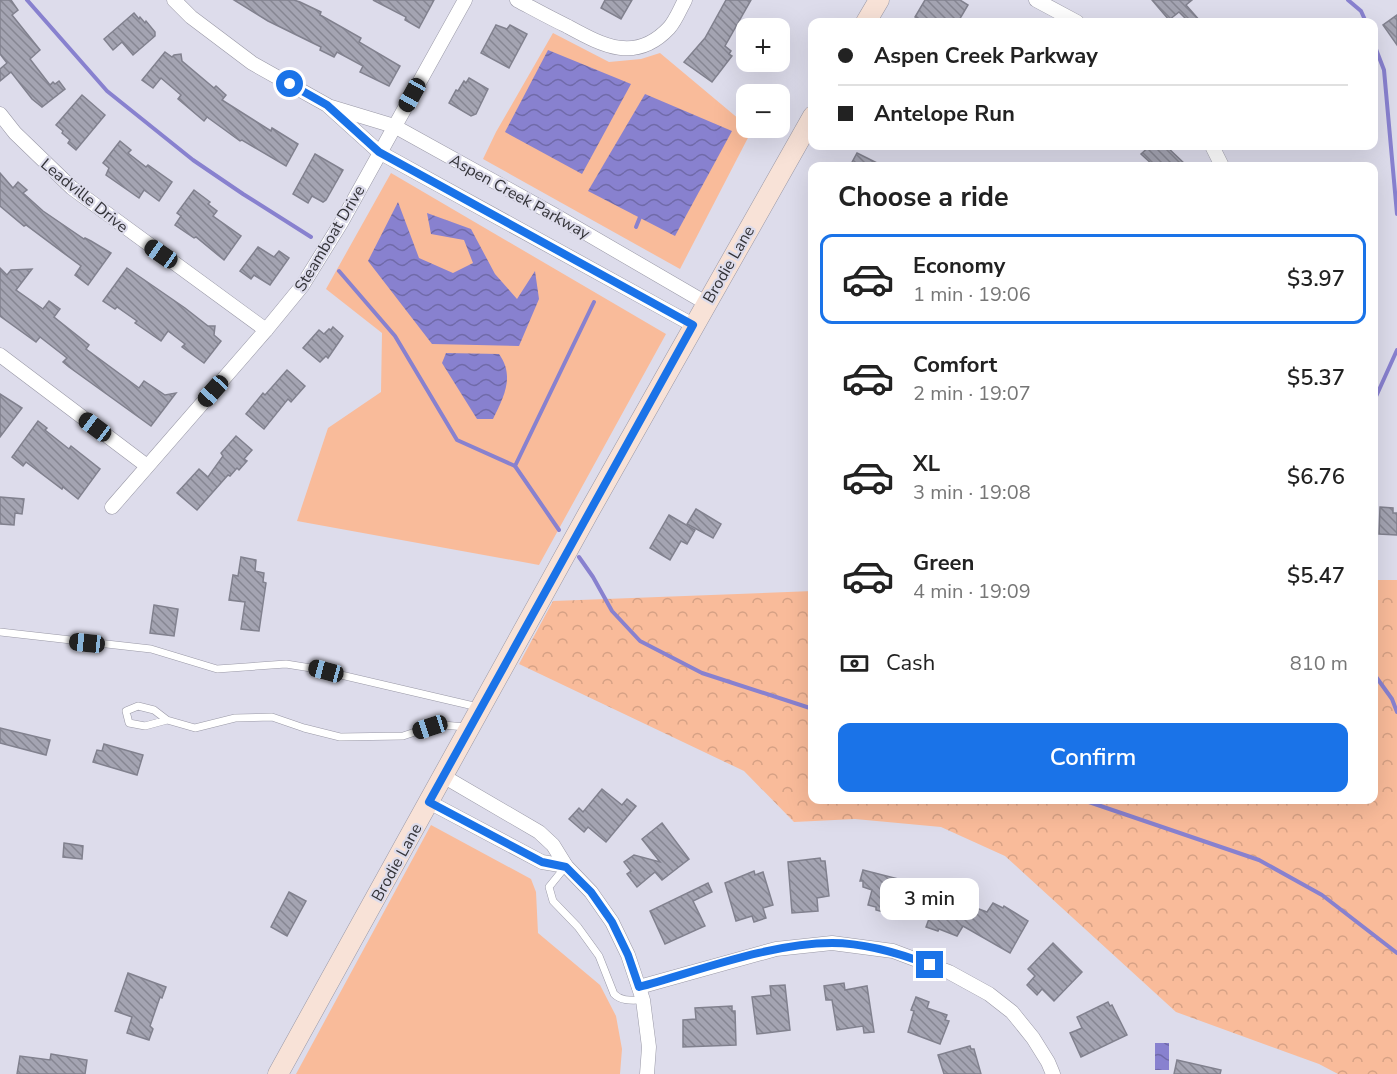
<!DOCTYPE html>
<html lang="en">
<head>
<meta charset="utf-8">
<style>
  body { margin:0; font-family:"Nunito Sans",sans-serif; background:#f2f2f2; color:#222; height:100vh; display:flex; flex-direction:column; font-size:22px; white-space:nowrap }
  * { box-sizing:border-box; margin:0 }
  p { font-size:20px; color:#767676 }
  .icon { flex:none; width:33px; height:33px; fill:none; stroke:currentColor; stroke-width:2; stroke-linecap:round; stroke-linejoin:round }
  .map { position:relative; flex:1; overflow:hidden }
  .drawer { position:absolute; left:808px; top:162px; width:570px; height:642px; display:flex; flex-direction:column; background:#fff; border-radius:12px; box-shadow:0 6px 24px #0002 }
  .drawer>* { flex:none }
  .guide { position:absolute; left:808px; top:18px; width:570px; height:132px; border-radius:12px; box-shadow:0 6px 24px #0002; display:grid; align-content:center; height:132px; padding:0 30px; background:#fff }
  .tools { position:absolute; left:736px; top:18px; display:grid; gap:12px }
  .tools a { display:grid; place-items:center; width:54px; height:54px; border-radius:12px; background:#fff; box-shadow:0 6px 24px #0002; font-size:30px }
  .end { position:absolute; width:27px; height:27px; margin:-14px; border:8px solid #1a73e8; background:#fff; box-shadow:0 0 0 3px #fff }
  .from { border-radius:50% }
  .bubble { position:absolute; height:42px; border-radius:12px; background:#fff; box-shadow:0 6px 24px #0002; font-size:20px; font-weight:600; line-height:42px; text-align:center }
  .car { position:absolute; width:18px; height:36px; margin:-18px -9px; border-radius:8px; box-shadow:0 0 4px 2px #0007; background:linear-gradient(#222 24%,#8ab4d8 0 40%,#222 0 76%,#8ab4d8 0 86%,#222 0) }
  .guide b { display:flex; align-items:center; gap:21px; height:57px; font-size:22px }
  .guide b+b { border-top:2px solid #e0e0e0 }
  .guide i { width:15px; height:15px; background:#222 }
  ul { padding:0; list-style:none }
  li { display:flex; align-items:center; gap:18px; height:90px; margin:0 12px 9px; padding:0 18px; border:3px solid transparent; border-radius:12px }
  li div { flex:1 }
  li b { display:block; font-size:22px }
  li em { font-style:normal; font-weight:600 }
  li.selected { border-color:#1a73e8 }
  li>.icon { width:54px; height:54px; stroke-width:1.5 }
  h2 { padding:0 30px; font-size:27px; line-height:72px }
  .pay { display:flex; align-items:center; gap:15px; height:66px; padding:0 30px; font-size:22px }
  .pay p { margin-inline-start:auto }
  .button { display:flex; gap:12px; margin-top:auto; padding:12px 30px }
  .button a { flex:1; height:69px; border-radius:12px; background:#1a73e8; color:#fff; font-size:24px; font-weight:600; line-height:69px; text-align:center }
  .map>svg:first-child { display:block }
  .green { fill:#f9bb9a }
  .forest { fill:url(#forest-crowns) }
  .water { fill:url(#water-waves) }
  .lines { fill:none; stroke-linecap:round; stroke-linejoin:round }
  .stream { stroke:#8881cf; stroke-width:4 }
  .building { fill:url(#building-back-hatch); stroke:#81818e; stroke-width:1.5 }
  .lane-casing { stroke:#9998a6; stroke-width:8 }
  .street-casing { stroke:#9998a6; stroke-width:15 }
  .secondary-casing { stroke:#9998a6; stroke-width:21 }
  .lane { stroke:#fff; stroke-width:7 }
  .street { stroke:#fff; stroke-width:14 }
  .secondary { stroke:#f8e2d7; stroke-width:20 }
  .route { stroke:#1a73e8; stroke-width:8 }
  .labels { text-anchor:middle; stroke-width:4.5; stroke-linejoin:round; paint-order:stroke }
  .street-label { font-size:16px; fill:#333338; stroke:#dddceb }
</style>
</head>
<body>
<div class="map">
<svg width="1397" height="1074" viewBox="0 0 1397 1074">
  <defs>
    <pattern id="forest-crowns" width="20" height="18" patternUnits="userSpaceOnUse" patternTransform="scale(1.5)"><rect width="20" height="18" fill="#f9bb9a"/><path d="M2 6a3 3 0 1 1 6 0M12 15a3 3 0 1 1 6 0" fill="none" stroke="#d6a185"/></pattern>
    <pattern id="water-waves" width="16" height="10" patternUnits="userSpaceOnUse" patternTransform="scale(1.5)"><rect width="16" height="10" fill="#8881cf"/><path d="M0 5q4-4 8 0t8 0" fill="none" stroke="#706aa9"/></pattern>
    <pattern id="building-back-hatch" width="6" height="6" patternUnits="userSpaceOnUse" patternTransform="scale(1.5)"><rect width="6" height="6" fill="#a4a4b2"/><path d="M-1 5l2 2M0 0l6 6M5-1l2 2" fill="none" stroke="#868692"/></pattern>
  </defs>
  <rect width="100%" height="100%" fill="#dddceb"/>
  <!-- green -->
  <g class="green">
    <polygon points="553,33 609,62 641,59 660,53 752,130 680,269 483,159 496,132"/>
    <polygon points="391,173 666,334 539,565 297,521 328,428 381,392 382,333 326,289"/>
    <polygon points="431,825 531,879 536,892 538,933 600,985 616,1016 622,1049 620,1074 296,1074"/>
  </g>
  <!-- forest -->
  <polygon class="forest" points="1374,580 1397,580 1397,1074 1338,1074 1319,1064 1176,1012 1005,856 941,827 855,819 794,822 744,771 519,664 553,601 813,591 813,800 1374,800"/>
  <!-- water -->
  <g class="water">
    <polygon points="548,50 631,84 582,174 505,132"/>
    <polygon points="645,94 732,131 675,236 588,191"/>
    <polygon points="398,202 419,258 453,273 473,263 464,240 431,234 427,213 471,229 495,274 517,299 535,271 539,299 519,346 432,344 368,261"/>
    <path d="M446 353 499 354C515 376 504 397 493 419H477L442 363Z"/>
    <rect x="1155" y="1043" width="14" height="27"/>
  </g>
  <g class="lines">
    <!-- stream -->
    <g class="stream">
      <polyline points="27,0 107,91 193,160 243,194 311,237"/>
      <polyline points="1348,0 1361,11 1366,22"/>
      <polyline points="1374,44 1384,70 1397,214"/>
      <polyline points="636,227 640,217"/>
      <polyline points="339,271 395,336 457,440 515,466"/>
      <polyline points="1374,401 1397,350"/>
      <polyline points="559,530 515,466 594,302"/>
      <polyline points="579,557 593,577 612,611 640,641 702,673 813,709"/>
      <polyline points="1374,674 1392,699 1397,712"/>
      <polyline points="1083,800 1259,860 1322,895 1397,953"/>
    </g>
  </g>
  <!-- building -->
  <g class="building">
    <polygon points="0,0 11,0 18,10 12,15 40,50 30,59 50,85 53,82 55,84 59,81 65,89 42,107 32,99 11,72 0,81 0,69 7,63 0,54"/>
    <polygon points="234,0 294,0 300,2 321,12 320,15 322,16 361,38 359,42 400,66 389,86 360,72 363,66 337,52 334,57 320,50 321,47 268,21"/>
    <polygon points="373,0 434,0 419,28 405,20 406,17"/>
    <polygon points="605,0 632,0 621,19 601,8"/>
    <polygon points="726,0 751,0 725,46 731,51 729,54 732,56 712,82 684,62 705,38"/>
    <polygon points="925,0 960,0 968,5 958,22 925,22 915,17"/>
    <polygon points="1152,0 1192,0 1186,5 1201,22 1189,22 1179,12 1169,20"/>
    <polygon points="134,13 139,19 140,17 145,23 146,21 155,32 155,36 133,55 122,42 113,50 104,39"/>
    <polygon points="1397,15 1397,45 1383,25"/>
    <polygon points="496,25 507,29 510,25 527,34 509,68 481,53"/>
    <polygon points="165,52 172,57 174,55 181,54 182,61 214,88 216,86 226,95 222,100 271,131 272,128 298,144 286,166 242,140 240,141 207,117 204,121 178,99 181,95 161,78 153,88 142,80"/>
    <polygon points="469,78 488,89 476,114 471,116 449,103 456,90 458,91 464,81 466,83"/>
    <polygon points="82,95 105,115 76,150 68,143 70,140 62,133 63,131 56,125"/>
    <polygon points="120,141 131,150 128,153 146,167 148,165 172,182 159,201 144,190 139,198 106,175 109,168 103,163"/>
    <polygon points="1150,146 1166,146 1187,166 1154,166 1141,154"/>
    <polygon points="857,153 883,166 850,166"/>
    <polygon points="315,154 343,170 326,200 323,202 312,196 308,203 293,194"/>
    <polygon points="0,173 13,188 18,182 27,190 23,193 43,211 84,239 85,238 91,241 111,253 88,285 75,275 81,266 26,225 24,226 0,206"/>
    <polygon points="194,190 210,202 208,204 217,211 213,216 241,236 224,260 196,237 194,238 175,225 181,216 177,213"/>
    <polygon points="258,247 274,257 279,251 289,258 270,285 254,275 251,279 240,271"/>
    <polygon points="0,268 7,275 11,270 32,269 16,290 43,309 49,301 60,309 54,317 89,345 86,349 139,388 144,381 165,395 176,393 151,426 69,367 63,362 67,358 40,337 36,342 0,316"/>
    <polygon points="127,268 185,308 208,326 215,326 214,335 221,341 204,363 182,347 185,344 168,331 161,341 135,323 137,321 117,307 115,309 103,301"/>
    <polygon points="333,327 343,336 328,358 326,356 320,362 303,348 319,330 324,334 329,329 331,330"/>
    <polygon points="287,370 305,386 291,402 288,399 264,429 246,414 263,393 265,395"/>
    <polygon points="0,394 22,408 0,437"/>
    <polygon points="38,421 47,428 45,430 69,449 71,446 100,469 78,499 63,487 62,489 26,462 23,466 12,457"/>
    <polygon points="236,436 252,450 244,459 247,461 239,470 237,468 230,476 228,475 197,510 177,493 199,469 208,477 223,456 221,453"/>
    <polygon points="0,497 24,499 22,514 15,513 14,525 0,524"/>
    <polygon points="1380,507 1393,508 1393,513 1397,513 1397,535 1379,534"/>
    <polygon points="696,509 721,524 713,538 687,524"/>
    <polygon points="669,515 695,530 687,544 681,541 670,560 650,548"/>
    <polygon points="241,557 256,560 255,571 264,573 263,582 266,583 259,631 241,629 245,602 229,600 233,575 238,576"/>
    <polygon points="154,605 178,609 174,636 150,633"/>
    <polygon points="0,728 50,740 46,755 0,743"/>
    <polygon points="104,744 143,755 137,775 93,762 97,750 102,751"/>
    <polygon points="602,789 622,805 627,799 636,806 606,842 588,827 584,832 569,819 579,808 583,812"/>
    <polygon points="662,823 689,859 662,880 655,872 637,887 627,874 631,871 624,862 634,855 660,862 642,839"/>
    <polygon points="64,843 83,846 82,859 63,857"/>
    <polygon points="820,858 821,861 825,861 829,896 817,898 818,911 792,913 788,862"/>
    <polygon points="863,870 918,884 909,919 876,910 876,907 868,905 872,890 863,887 863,881 860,881"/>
    <polygon points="754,871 755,875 763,872 773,905 763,908 766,918 754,922 752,916 736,921 725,883"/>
    <polygon points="708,883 712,892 693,901 705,926 665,944 650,911"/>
    <polygon points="289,892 306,901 287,936 271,927"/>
    <polygon points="938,894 987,912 993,903 1003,908 1004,906 1028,921 1010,953 963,926 957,936 939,929 938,931 926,927"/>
    <polygon points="1053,943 1082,972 1054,1001 1042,989 1037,995 1027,985 1035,976 1028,969"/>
    <polygon points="128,973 166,987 162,998 160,997 150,1026 153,1029 149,1040 127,1033 132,1017 115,1011"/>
    <polygon points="844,983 845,990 867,986 874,1032 864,1033 863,1026 837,1030 832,1000 826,1000 824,986"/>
    <polygon points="785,985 790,1030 757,1034 752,997 771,995 770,986"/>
    <polygon points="916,997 929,1002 927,1008 947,1015 945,1020 949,1021 940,1044 908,1032 914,1011 911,1010"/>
    <polygon points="1108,1002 1110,1006 1112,1005 1127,1035 1081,1057 1070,1033 1082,1028 1077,1017"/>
    <polygon points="732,1006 732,1011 735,1011 736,1045 683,1047 683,1020 696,1019 695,1008"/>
    <polygon points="970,1046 971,1049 974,1049 981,1074 944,1074 938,1055"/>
    <polygon points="51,1054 87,1060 85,1074 17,1074 20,1056 50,1060"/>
    <polygon points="1177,1060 1221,1070 1220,1074 1174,1074"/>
  </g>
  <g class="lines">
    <defs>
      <g id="lane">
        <polyline points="0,632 151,649 217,669 286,664 311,668 478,707"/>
        <polyline points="167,720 145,726 129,723 126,711 138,706 154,710 167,720 195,728 235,718 272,717 304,728 340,737 403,736 430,727 443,725 465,727"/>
        <path d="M566 866 549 887 553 901 578 927 599 956 614 994C622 1002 633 1000 643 1000"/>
      </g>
      <g id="street">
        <polyline points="174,0 191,17 252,63 327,105 379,152 693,325"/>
        <path d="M517 0C534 9 550 18 567 26 602 45 635 64 669 28 676 20 680 9 685 0"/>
        <polyline points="1036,0 1077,22"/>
        <polyline points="331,107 394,126 553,214 706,303"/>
        <polyline points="0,114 15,133 72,188 266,330"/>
        <polyline points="1212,146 1222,166"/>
        <polyline points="0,355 147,466"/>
        <polyline points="112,507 266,330 302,286 341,223 465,0"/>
        <polyline points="443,776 539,832 553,845 566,866 591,892 612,922 628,955 643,1000 649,1047 647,1074"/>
        <polyline points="429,802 542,862 566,866"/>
        <polyline points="639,987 776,949 832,943 893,951 949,972 989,994 1012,1012 1033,1038 1048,1062 1053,1074"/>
      </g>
      <g id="secondary">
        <polyline points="866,22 879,0"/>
        <polyline points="278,1074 590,510 813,116"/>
      </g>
    </defs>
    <!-- lane casing -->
    <use href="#lane" class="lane-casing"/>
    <!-- street casing -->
    <use href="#street" class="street-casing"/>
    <!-- secondary casing -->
    <use href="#secondary" class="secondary-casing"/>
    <!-- lane -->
    <use href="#lane" class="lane"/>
    <!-- street -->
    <use href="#street" class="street"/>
    <!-- secondary -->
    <use href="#secondary" class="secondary"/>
  </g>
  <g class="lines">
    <!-- route -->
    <path class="route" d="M290 84 327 105 379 152 693 325 429 802 542 862 566 867 591 892 612 922 628 955 639 987C698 971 771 943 832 943 866 943 899 953 930 965"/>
  </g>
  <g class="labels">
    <!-- street labels -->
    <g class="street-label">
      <text transform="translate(85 195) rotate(39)" y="6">Leadville Drive</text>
      <text transform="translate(520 196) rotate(29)" y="6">Aspen Creek Parkway</text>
      <text transform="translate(329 238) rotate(-59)" y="6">Steamboat Drive</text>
      <text transform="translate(728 264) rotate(-60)" y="6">Brodie Lane</text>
      <text transform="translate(396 862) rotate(-61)" y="6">Brodie Lane</text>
    </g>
  </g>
</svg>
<div class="tools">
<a>+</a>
<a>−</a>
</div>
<i class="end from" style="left:290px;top:84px"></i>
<i class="end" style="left:930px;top:965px"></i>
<div class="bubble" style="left:880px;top:878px;width:99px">3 min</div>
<i class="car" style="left:412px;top:95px;rotate:209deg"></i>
<i class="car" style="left:161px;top:254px;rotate:305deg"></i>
<i class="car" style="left:213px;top:391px;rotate:222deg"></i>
<i class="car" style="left:95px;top:427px;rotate:307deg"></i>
<i class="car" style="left:87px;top:643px;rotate:276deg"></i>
<i class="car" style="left:326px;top:671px;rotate:285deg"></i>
<i class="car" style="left:430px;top:727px;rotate:252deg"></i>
<div class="guide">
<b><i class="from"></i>Aspen Creek Parkway</b>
<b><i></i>Antelope Run</b>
</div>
<section class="drawer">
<h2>Choose a ride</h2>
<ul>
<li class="selected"><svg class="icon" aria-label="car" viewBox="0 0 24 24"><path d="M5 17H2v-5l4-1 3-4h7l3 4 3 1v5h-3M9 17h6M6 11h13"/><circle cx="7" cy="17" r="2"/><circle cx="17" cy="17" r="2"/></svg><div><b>Economy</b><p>1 min · 19:06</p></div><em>$3.97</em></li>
<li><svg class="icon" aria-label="car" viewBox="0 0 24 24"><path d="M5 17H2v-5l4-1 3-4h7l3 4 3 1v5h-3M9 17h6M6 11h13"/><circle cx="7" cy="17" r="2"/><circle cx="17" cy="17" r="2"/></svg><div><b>Comfort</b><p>2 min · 19:07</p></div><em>$5.37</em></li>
<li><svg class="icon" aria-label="car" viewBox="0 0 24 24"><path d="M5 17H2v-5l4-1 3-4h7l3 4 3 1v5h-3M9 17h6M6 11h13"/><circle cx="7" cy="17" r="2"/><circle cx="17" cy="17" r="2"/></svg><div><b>XL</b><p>3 min · 19:08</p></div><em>$6.76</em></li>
<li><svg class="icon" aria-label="car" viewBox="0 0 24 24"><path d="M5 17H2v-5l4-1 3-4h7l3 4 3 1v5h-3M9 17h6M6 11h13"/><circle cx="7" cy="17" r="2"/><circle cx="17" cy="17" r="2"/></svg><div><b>Green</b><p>4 min · 19:09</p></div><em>$5.47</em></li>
</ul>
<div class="pay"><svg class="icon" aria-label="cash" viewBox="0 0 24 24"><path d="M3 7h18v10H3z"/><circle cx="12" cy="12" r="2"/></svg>Cash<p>810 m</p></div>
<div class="button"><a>Confirm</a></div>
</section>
</div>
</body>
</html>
